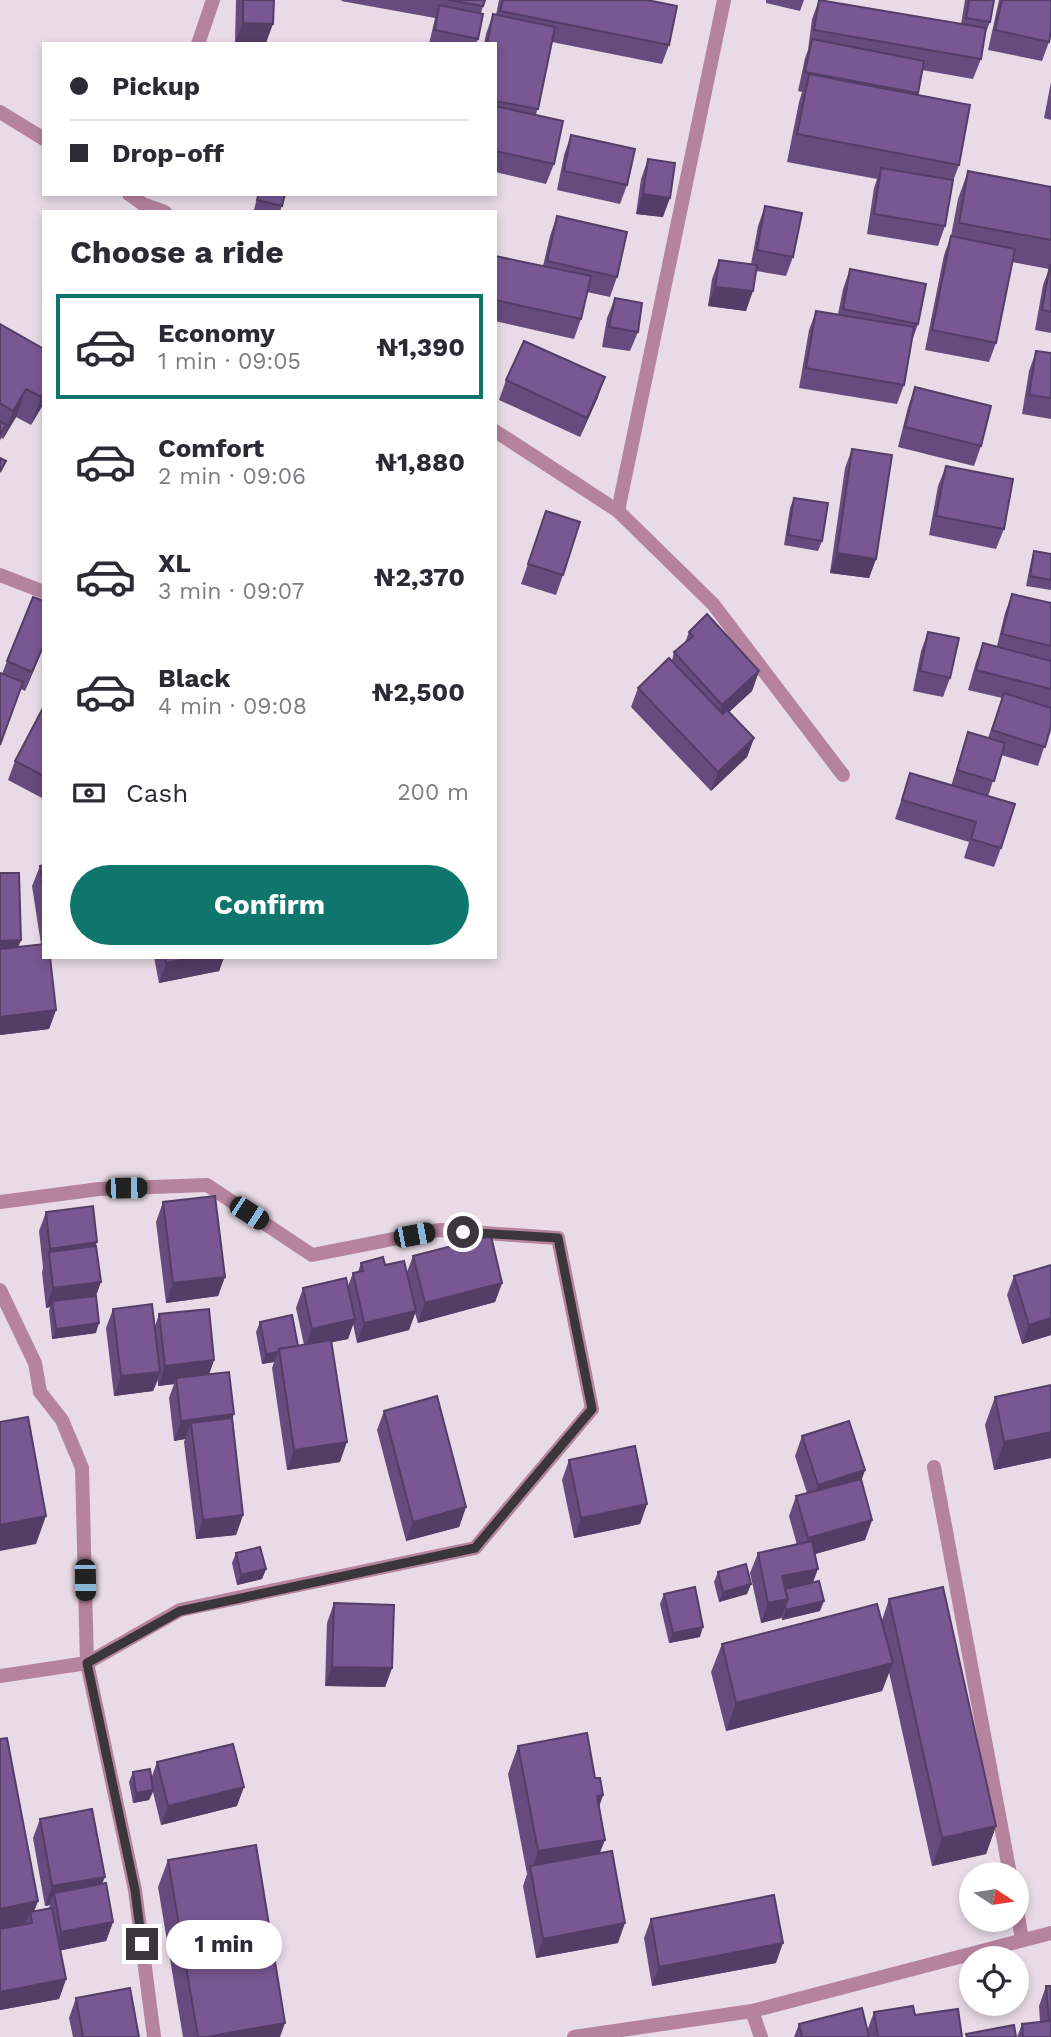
<!DOCTYPE html>
<html lang="en">
<head>
<meta charset="utf-8">
<style>
  body { margin:0; font-family:"Work Sans",sans-serif; background:#f2f2f3; color:#2b2b33; height:100vh; display:flex; flex-direction:column; font-size:26px; white-space:nowrap }
  * { box-sizing:border-box; margin:0 }
  p { font-size:23px; color:#7c7c81 }
  .icon { flex:none; width:38px; height:38px; fill:none; stroke:currentColor; stroke-width:2; stroke-linecap:round; stroke-linejoin:round }
  .map { position:relative; flex:1; overflow:hidden }
  .panel { position:absolute; left:42px; top:210px; width:455px; height:749px; display:flex; flex-direction:column; background:#fff; border-radius:0px; box-shadow:0 4px 10px #0003 }
  .panel>* { flex:none }
  .guide { position:absolute; left:42px; top:42px; width:455px; height:154px; border-radius:0px; box-shadow:0 4px 10px #0003; display:grid; align-content:center; height:154px; padding:0 28px; background:#fff }
  .needle { width:46px; rotate:102deg }
  .controls { position:absolute; left:959px; top:1862px; display:grid; gap:14px }
  .controls a { display:grid; place-items:center; width:70px; height:70px; border-radius:50%; background:#fff; box-shadow:0 4px 10px #0003; font-size:35px }
  .end { position:absolute; width:32px; height:32px; margin:-16px; border:9px solid #3b363b; background:#fff; box-shadow:0 0 0 4px #fff }
  .from { border-radius:50% }
  .bubble { position:absolute; height:49px; border-radius:24px; background:#fff; box-shadow:0 4px 10px #0003; font-size:23px; font-weight:700; line-height:49px; text-align:center }
  .car { position:absolute; width:21px; height:42px; margin:-21px -10px; border-radius:9px; box-shadow:0 0 5px 2px #0007; background:linear-gradient(#222 24%,#8ab4d8 0 40%,#222 0 76%,#8ab4d8 0 86%,#222 0) }
  .guide b { display:flex; align-items:center; gap:24px; height:66px; font-size:26px }
  .guide b+b { border-top:2px solid #e1e1e2 }
  .guide i { width:18px; height:18px; background:#2b2b33 }
  ul { padding:0; list-style:none }
  li { display:flex; align-items:center; gap:21px; height:105px; margin:0 14px 10px; padding:0 14px; border:4px solid transparent; border-radius:0px }
  li div { flex:1 }
  li b { display:block; font-size:26px }
  li em { font-style:normal; font-weight:700 }
  li.on { border-color:#0f766e }
  li>.icon { width:63px; height:63px; stroke-width:1.5 }
  h2 { padding:0 28px; font-size:32px; line-height:84px }
  .pay { display:flex; align-items:center; gap:18px; height:77px; padding:0 28px; font-size:26px }
  .pay p { margin-inline-start:auto }
  .button { display:flex; gap:14px; margin-top:auto; padding:14px 28px }
  .button a { flex:1; height:80px; border-radius:42px; background:#0f766e; color:#fff; font-size:28px; font-weight:700; line-height:80px; text-align:center }
  .map>svg:first-child { display:block }
  .lines { fill:none; stroke-linecap:round; stroke-linejoin:round }
  .street { stroke:#b5839e; stroke-width:14 }
  .wall { fill:#674b7e }
  .shaded-wall { fill:#543d66 }
  .building { fill:#785792; stroke:#543d66; stroke-width:2 }
  .route { stroke:#3b363b; stroke-width:9 }
</style>
</head>
<body>
<div class="map">
<svg width="1051" height="2037" viewBox="0 0 1051 2037">
  <rect width="100%" height="100%" fill="#e8dbe7"/>
  <g class="lines">
    <!-- street -->
    <g class="street">
      <polyline points="198,44 213,0"/>
      <polyline points="0,112 44,139"/>
      <polyline points="129,194 143,204 165,212"/>
      <polyline points="495,431 618,511 713,604 843,775"/>
      <polyline points="618,511 724,0"/>
      <polyline points="0,575 44,592"/>
      <polyline points="0,1202 99,1189 207,1185 312,1255 439,1230 558,1238 592,1409 475,1548 180,1610 87,1663 0,1676"/>
      <polyline points="0,1290 35,1363 40,1392 62,1420 82,1468 87,1663 135,1890 154,2037"/>
      <polyline points="934,1467 1010,1874"/>
      <polyline points="1017,1911 1022,1939"/>
      <polyline points="752,2011 761,2037"/>
      <polyline points="574,2037 752,2011 1051,1933"/>
    </g>
  </g>
  <!-- wall -->
  <g class="wall">
    <polygon points="236,0 274,0 266,43 235,42"/>
    <polygon points="342,0 485,0 481,13 478,39 476,44 429,44 435,18 341,1"/>
    <polygon points="499,0 648,0 669,45 662,64 552,42 536,115 554,164 546,184 495,172 495,44 484,44 486,34 493,14 496,15"/>
    <polygon points="766,0 804,0 800,11 766,3"/>
    <polygon points="819,0 961,24 965,0 994,0 990,22 984,37 981,59 973,79 922,70 917,95 959,165 953,181 945,226 938,246 867,234 874,188 877,179 787,162 799,102 802,92 798,91 805,58 808,50 812,19"/>
    <polygon points="999,0 1051,0 1049,42 1042,61 988,50"/>
    <polygon points="1051,82 1051,120 1044,118"/>
    <polygon points="571,135 627,185 620,204 557,190 564,155"/>
    <polygon points="648,159 663,217 636,214 641,179"/>
    <polygon points="968,171 1051,187 1051,333 1035,330 1043,285 1049,269 1012,262 996,343 989,362 925,350 944,255 951,236 958,199"/>
    <polygon points="258,194 285,194 280,212 260,212 254,210"/>
    <polygon points="765,206 793,257 786,276 756,271 746,311 708,306 712,279 719,260 751,264 758,226"/>
    <polygon points="557,216 617,277 610,297 587,292 581,319 574,339 495,321 495,256 543,266 550,236"/>
    <polygon points="850,269 918,324 912,341 904,385 897,404 799,388 809,330 816,311 838,314 843,289"/>
    <polygon points="615,298 638,332 630,351 602,347 607,318"/>
    <polygon points="0,324 44,349 44,403 31,425 16,417 3,439 1,438 0,441"/>
    <polygon points="1036,351 1051,353 1051,419 1022,414 1029,371"/>
    <polygon points="506,380 598,397 580,437 499,400"/>
    <polygon points="915,387 981,446 974,466 898,447 908,407"/>
    <polygon points="852,449 876,559 869,578 830,573 845,468"/>
    <polygon points="946,466 1004,529 996,549 929,535 938,486"/>
    <polygon points="794,498 822,541 818,551 784,545 790,508"/>
    <polygon points="546,511 563,575 556,595 521,584"/>
    <polygon points="1034,551 1051,554 1051,590 1026,586 1031,561"/>
    <polygon points="1012,594 1051,603 1051,726 1038,766 1001,755 988,797 1001,848 994,867 964,858 969,842 895,819 910,773 951,786 968,732 988,738 1002,698 968,690 976,662 983,643 997,646 1005,613"/>
    <polygon points="44,601 44,646 25,691 21,689 2,674 7,661"/>
    <polygon points="689,632 759,671 752,691 729,712 754,738 747,757 711,791 631,707 638,688 672,660 674,652 685,643"/>
    <polygon points="928,632 950,678 943,697 913,691 921,651"/>
    <polygon points="44,706 44,799 8,780 15,761"/>
    <polygon points="44,865 44,957 56,1010 49,1029 0,1035 0,873 18,947 41,944 32,886 40,866"/>
    <polygon points="154,957 224,957 219,971 159,983"/>
    <polygon points="163,1202 225,1277 218,1296 166,1303 156,1222"/>
    <polygon points="46,1212 96,1246 96,1333 52,1339 49,1311 50,1307 46,1308 42,1272 43,1268 39,1231"/>
    <polygon points="413,1256 502,1283 495,1302 418,1323 415,1313 409,1330 357,1343 353,1324 348,1339 331,1342 340,1462 287,1470 272,1368 274,1362 262,1364 256,1332 260,1322 298,1346 304,1345 296,1308 303,1288 348,1286 353,1273 358,1272 361,1263 407,1272"/>
    <polygon points="1051,1265 1051,1335 1022,1344 1007,1295 1014,1276"/>
    <polygon points="113,1309 155,1326 159,1314 214,1360 209,1374 233,1419 243,1515 236,1535 196,1539 184,1442 185,1439 174,1441 169,1398 174,1384 158,1386 158,1380 153,1391 114,1396 106,1328"/>
    <polygon points="1051,1385 1051,1458 994,1470 985,1425 995,1397"/>
    <polygon points="384,1411 466,1507 459,1527 406,1541 377,1430"/>
    <polygon points="802,1436 865,1470 861,1481 872,1520 865,1540 815,1554 813,1582 820,1611 782,1620 781,1616 781,1618 761,1623 750,1573 758,1553 797,1545 789,1516 796,1496 807,1493 795,1456"/>
    <polygon points="569,1460 647,1504 640,1524 574,1538 562,1480"/>
    <polygon points="236,1553 266,1569 262,1579 237,1585 232,1563"/>
    <polygon points="718,1572 751,1584 747,1594 719,1602 714,1582"/>
    <polygon points="664,1594 700,1637 669,1643 660,1604"/>
    <polygon points="889,1599 996,1826 986,1854 932,1866 889,1672 882,1691 726,1731 711,1672 722,1644 882,1620"/>
    <polygon points="334,1603 392,1668 385,1687 325,1686 327,1623"/>
    <polygon points="0,1739 38,1901 34,1911 49,1908 50,1905 45,1906 33,1838 40,1819 102,1884 113,1922 106,1941 60,1950 66,1979 59,1999 0,2010"/>
    <polygon points="518,1746 595,1778 603,1795 599,1807 600,1853 618,1943 536,1958 523,1886 527,1874 508,1774"/>
    <polygon points="157,1762 237,1806 161,1825 153,1792 149,1800 133,1803 129,1782 133,1772 151,1779"/>
    <polygon points="168,1860 280,2037 183,2037 158,1887"/>
    <polygon points="651,1919 776,1963 652,1986 644,1938"/>
    <polygon points="1046,1986 1051,2037 1017,2037 1022,2024 1040,2022 1039,2006"/>
    <polygon points="76,1998 139,2037 73,2037 69,2018"/>
    <polygon points="874,2012 915,2015 962,2037 794,2037 799,2024 867,2031"/>
  </g>
  <!-- shaded-wall -->
  <g class="shaded-wall">
    <polygon points="243,23 273,24 266,43 235,42"/>
    <polygon points="643,194 670,198 663,217 636,214"/>
    <polygon points="715,287 753,291 746,311 708,306"/>
    <polygon points="605,377 598,397 580,437 587,418"/>
    <polygon points="26,389 16,417 3,439 13,411"/>
    <polygon points="44,393 44,403 31,425 41,397"/>
    <polygon points="837,553 876,559 869,578 830,573"/>
    <polygon points="44,644 44,646 25,691 32,672"/>
    <polygon points="759,671 752,691 715,725 722,705"/>
    <polygon points="754,738 747,757 711,791 718,772"/>
    <polygon points="21,940 14,959 0,960 0,941"/>
    <polygon points="196,957 224,957 219,971 159,983 166,963"/>
    <polygon points="56,1010 49,1029 0,1035 0,1017"/>
    <polygon points="97,1242 90,1262 49,1252 50,1249"/>
    <polygon points="225,1277 218,1296 166,1303 173,1283"/>
    <polygon points="101,1282 94,1302 52,1301 50,1307 46,1308 53,1288"/>
    <polygon points="502,1283 495,1302 418,1323 425,1303"/>
    <polygon points="416,1311 409,1330 357,1343 364,1323"/>
    <polygon points="1051,1318 1051,1335 1022,1344 1029,1325"/>
    <polygon points="355,1319 348,1339 305,1348 312,1329"/>
    <polygon points="99,1323 96,1333 52,1339 56,1329"/>
    <polygon points="278,1352 274,1362 262,1364 266,1354"/>
    <polygon points="214,1360 207,1380 176,1378 174,1384 158,1386 165,1366"/>
    <polygon points="160,1372 153,1391 114,1396 121,1376"/>
    <polygon points="234,1414 227,1434 191,1423 185,1439 174,1441 181,1421"/>
    <polygon points="1051,1432 1051,1458 994,1470 1004,1442"/>
    <polygon points="347,1442 340,1462 287,1470 294,1450"/>
    <polygon points="865,1470 858,1490 811,1505 818,1485"/>
    <polygon points="647,1504 640,1524 574,1538 581,1518"/>
    <polygon points="466,1507 459,1527 406,1541 413,1522"/>
    <polygon points="243,1515 236,1535 196,1539 203,1520"/>
    <polygon points="46,1516 36,1544 0,1551 0,1525"/>
    <polygon points="872,1520 865,1540 801,1558 808,1538"/>
    <polygon points="266,1569 262,1579 237,1585 241,1575"/>
    <polygon points="818,1569 811,1588 782,1594 782,1576"/>
    <polygon points="751,1584 747,1594 719,1602 723,1592"/>
    <polygon points="788,1599 781,1618 761,1623 768,1603"/>
    <polygon points="824,1601 820,1611 782,1620 786,1610"/>
    <polygon points="703,1627 700,1637 669,1643 673,1633"/>
    <polygon points="893,1663 882,1691 726,1731 736,1703"/>
    <polygon points="332,1667 392,1668 385,1687 325,1686"/>
    <polygon points="244,1787 237,1806 161,1825 168,1806"/>
    <polygon points="153,1790 149,1800 133,1803 136,1793"/>
    <polygon points="603,1795 593,1823 597,1796"/>
    <polygon points="996,1826 986,1854 932,1866 942,1838"/>
    <polygon points="605,1840 594,1868 531,1872 538,1851"/>
    <polygon points="105,1877 97,1896 54,1893 50,1905 45,1906 52,1886"/>
    <polygon points="38,1901 31,1919 30,1912 23,1930 0,1935 0,1909"/>
    <polygon points="113,1922 106,1941 54,1952 61,1932"/>
    <polygon points="625,1923 618,1943 536,1958 543,1939"/>
    <polygon points="783,1943 776,1963 652,1986 659,1967"/>
    <polygon points="66,1979 59,1999 0,2010 0,1992"/>
    <polygon points="285,2023 280,2037 206,2037"/>
  </g>
  <!-- building -->
  <g class="building">
    <polygon points="243,0 274,0 273,24 243,23"/>
    <polygon points="448,0 485,0 483,6"/>
    <polygon points="503,0 647,0 677,6 669,45 500,11"/>
    <polygon points="819,0 986,28 981,59 814,30"/>
    <polygon points="969,0 994,0 990,22 966,18"/>
    <polygon points="1002,0 1051,0 1051,31 1049,42 995,30"/>
    <polygon points="439,5 483,14 478,39 435,30"/>
    <polygon points="493,14 555,27 538,109 495,101 495,44 487,44"/>
    <polygon points="812,39 924,61 918,93 805,72"/>
    <polygon points="809,74 970,105 959,165 797,134"/>
    <polygon points="495,106 563,121 554,164 495,151"/>
    <polygon points="571,135 635,149 627,185 564,171"/>
    <polygon points="648,159 675,163 670,198 643,194"/>
    <polygon points="881,168 953,180 945,226 874,214"/>
    <polygon points="968,171 1051,187 1051,240 959,223"/>
    <polygon points="259,194 285,194 282,206 257,200"/>
    <polygon points="765,206 802,213 793,257 757,250"/>
    <polygon points="557,216 627,232 617,277 547,261"/>
    <polygon points="951,236 1015,249 996,343 932,330"/>
    <polygon points="495,256 591,276 581,319 495,300"/>
    <polygon points="719,260 757,265 753,291 715,287"/>
    <polygon points="1050,265 1051,265 1051,312 1042,310"/>
    <polygon points="850,269 926,284 918,324 843,309"/>
    <polygon points="615,298 642,303 638,332 609,327"/>
    <polygon points="816,311 914,327 904,385 806,368"/>
    <polygon points="0,324 44,349 44,393 41,397 26,389 13,411 0,403"/>
    <polygon points="524,341 605,377 587,418 506,380"/>
    <polygon points="1036,351 1051,353 1051,398 1029,395"/>
    <polygon points="915,387 991,406 981,446 905,427"/>
    <polygon points="0,421 6,425 0,435"/>
    <polygon points="852,449 892,455 876,559 837,553"/>
    <polygon points="0,458 6,461 0,472"/>
    <polygon points="946,466 1013,479 1004,529 936,516"/>
    <polygon points="794,498 828,503 822,541 788,535"/>
    <polygon points="546,511 580,522 563,575 528,564"/>
    <polygon points="1034,551 1051,554 1051,580 1030,576"/>
    <polygon points="1012,594 1051,603 1051,646 1002,634"/>
    <polygon points="33,597 44,601 44,644 32,672 7,661"/>
    <polygon points="707,614 759,671 722,705 674,652 693,636 689,632"/>
    <polygon points="928,632 959,638 950,678 920,671"/>
    <polygon points="983,643 1051,661 1051,689 976,670"/>
    <polygon points="669,658 723,714 727,710 754,738 718,772 638,688"/>
    <polygon points="0,673 23,682 0,745"/>
    <polygon points="1004,693 1051,708 1051,726 1045,747 992,730"/>
    <polygon points="44,706 44,776 15,761"/>
    <polygon points="968,732 1005,743 994,781 957,770"/>
    <polygon points="910,773 1015,804 1001,848 971,839 976,822 902,800"/>
    <polygon points="44,865 44,893 40,866"/>
    <polygon points="0,873 19,873 21,940 0,941"/>
    <polygon points="44,944 44,957 50,957 56,1010 0,1017 0,949"/>
    <polygon points="165,957 196,957 166,963"/>
    <polygon points="215,1196 225,1277 173,1283 163,1202"/>
    <polygon points="93,1206 97,1242 50,1249 46,1212"/>
    <polygon points="491,1236 502,1283 425,1303 413,1256"/>
    <polygon points="96,1246 101,1282 53,1288 49,1252"/>
    <polygon points="383,1257 385,1265 404,1261 416,1311 364,1323 353,1273 363,1271 361,1263"/>
    <polygon points="1051,1265 1051,1318 1029,1325 1014,1276"/>
    <polygon points="346,1278 355,1319 312,1329 303,1288"/>
    <polygon points="96,1296 99,1323 56,1329 52,1301"/>
    <polygon points="152,1304 160,1372 121,1376 113,1309"/>
    <polygon points="209,1309 214,1360 165,1366 159,1314"/>
    <polygon points="292,1315 298,1346 279,1349 278,1352 266,1354 260,1322"/>
    <polygon points="331,1340 347,1442 294,1450 279,1349"/>
    <polygon points="229,1372 234,1414 181,1421 176,1378"/>
    <polygon points="1051,1385 1051,1432 1004,1442 995,1397"/>
    <polygon points="437,1396 466,1507 413,1522 384,1411"/>
    <polygon points="28,1417 46,1516 0,1525 0,1422"/>
    <polygon points="232,1418 243,1515 203,1520 191,1423"/>
    <polygon points="849,1421 865,1470 818,1485 802,1436"/>
    <polygon points="635,1446 647,1504 581,1518 569,1460"/>
    <polygon points="861,1479 872,1520 808,1538 796,1496"/>
    <polygon points="812,1541 818,1569 782,1576 788,1599 768,1603 758,1553"/>
    <polygon points="260,1547 266,1569 241,1575 236,1553"/>
    <polygon points="746,1564 751,1584 723,1592 718,1572"/>
    <polygon points="819,1581 824,1601 786,1610 785,1606 788,1599 785,1589"/>
    <polygon points="695,1587 703,1627 673,1633 664,1594"/>
    <polygon points="943,1587 996,1826 942,1838 889,1599"/>
    <polygon points="334,1603 394,1605 392,1668 332,1667"/>
    <polygon points="877,1604 893,1663 736,1703 722,1644"/>
    <polygon points="587,1733 595,1778 600,1778 603,1795 597,1796 605,1840 538,1851 518,1746"/>
    <polygon points="7,1738 38,1901 0,1909 0,1739"/>
    <polygon points="233,1744 244,1787 168,1806 157,1762"/>
    <polygon points="150,1769 153,1790 136,1793 133,1772"/>
    <polygon points="92,1809 105,1877 52,1886 40,1819"/>
    <polygon points="256,1845 285,2023 206,2037 198,2037 168,1860"/>
    <polygon points="612,1851 625,1923 543,1939 530,1866"/>
    <polygon points="106,1883 113,1922 61,1932 54,1893"/>
    <polygon points="774,1895 783,1943 659,1967 651,1919"/>
    <polygon points="52,1908 66,1979 0,1992 0,1929 32,1923 30,1912"/>
    <polygon points="1046,1986 1051,1986 1051,2037 1023,2037 1022,2024 1049,2021"/>
    <polygon points="130,1988 139,2037 83,2037 76,1998"/>
    <polygon points="913,2006 915,2015 958,2009 962,2037 878,2037 874,2012"/>
    <polygon points="862,2008 869,2037 802,2037 799,2024"/>
    <polygon points="1014,2025 1016,2037 967,2037 966,2034"/>
  </g>
  <g class="lines">
    <!-- route -->
    <polyline class="route" points="142,1944 135,1890 87,1663 180,1611 475,1548 592,1409 558,1238 463,1232"/>
  </g>
</svg>
<div class="controls">
<a><svg class="needle" viewBox="-14 -14 28 28"><path d="M0-13l5 13h-10z" fill="#e53935"/><path d="M0 13l5-13h-10z" fill="#7c7c81"/></svg></a>
<a><svg class="icon" aria-label="locate" viewBox="0 0 24 24"><circle cx="12" cy="12" r="6"/><path d="M12 2v4M12 18v4M2 12h4M18 12h4"/></svg></a>
</div>
<i class="end from" style="left:463px;top:1232px"></i>
<i class="end" style="left:142px;top:1944px"></i>
<div class="bubble" style="left:166px;top:1920px;width:116px">1 min</div>
<i class="car" style="left:126px;top:1188px;rotate:89deg"></i>
<i class="car" style="left:249px;top:1213px;rotate:123deg"></i>
<i class="car" style="left:414px;top:1235px;rotate:79deg"></i>
<i class="car" style="left:85px;top:1580px;rotate:179deg"></i>
<div class="guide">
<b><i class="from"></i>Pickup</b>
<b><i></i>Drop-off</b>
</div>
<section class="panel">
<h2>Choose a ride</h2>
<ul>
<li class="on"><svg class="icon" aria-label="car" viewBox="0 0 24 24"><path d="M5 17H2v-5l4-1 3-4h7l3 4 3 1v5h-3M9 17h6M6 11h13"/><circle cx="7" cy="17" r="2"/><circle cx="17" cy="17" r="2"/></svg><div><b>Economy</b><p>1 min · 09:05</p></div><em>₦1,390</em></li>
<li><svg class="icon" aria-label="car" viewBox="0 0 24 24"><path d="M5 17H2v-5l4-1 3-4h7l3 4 3 1v5h-3M9 17h6M6 11h13"/><circle cx="7" cy="17" r="2"/><circle cx="17" cy="17" r="2"/></svg><div><b>Comfort</b><p>2 min · 09:06</p></div><em>₦1,880</em></li>
<li><svg class="icon" aria-label="car" viewBox="0 0 24 24"><path d="M5 17H2v-5l4-1 3-4h7l3 4 3 1v5h-3M9 17h6M6 11h13"/><circle cx="7" cy="17" r="2"/><circle cx="17" cy="17" r="2"/></svg><div><b>XL</b><p>3 min · 09:07</p></div><em>₦2,370</em></li>
<li><svg class="icon" aria-label="car" viewBox="0 0 24 24"><path d="M5 17H2v-5l4-1 3-4h7l3 4 3 1v5h-3M9 17h6M6 11h13"/><circle cx="7" cy="17" r="2"/><circle cx="17" cy="17" r="2"/></svg><div><b>Black</b><p>4 min · 09:08</p></div><em>₦2,500</em></li>
</ul>
<div class="pay"><svg class="icon" aria-label="cash" viewBox="0 0 24 24"><path d="M3 7h18v10H3z"/><circle cx="12" cy="12" r="2"/></svg>Cash<p>200 m</p></div>
<div class="button"><a>Confirm</a></div>
</section>
</div>
</body>
</html>
